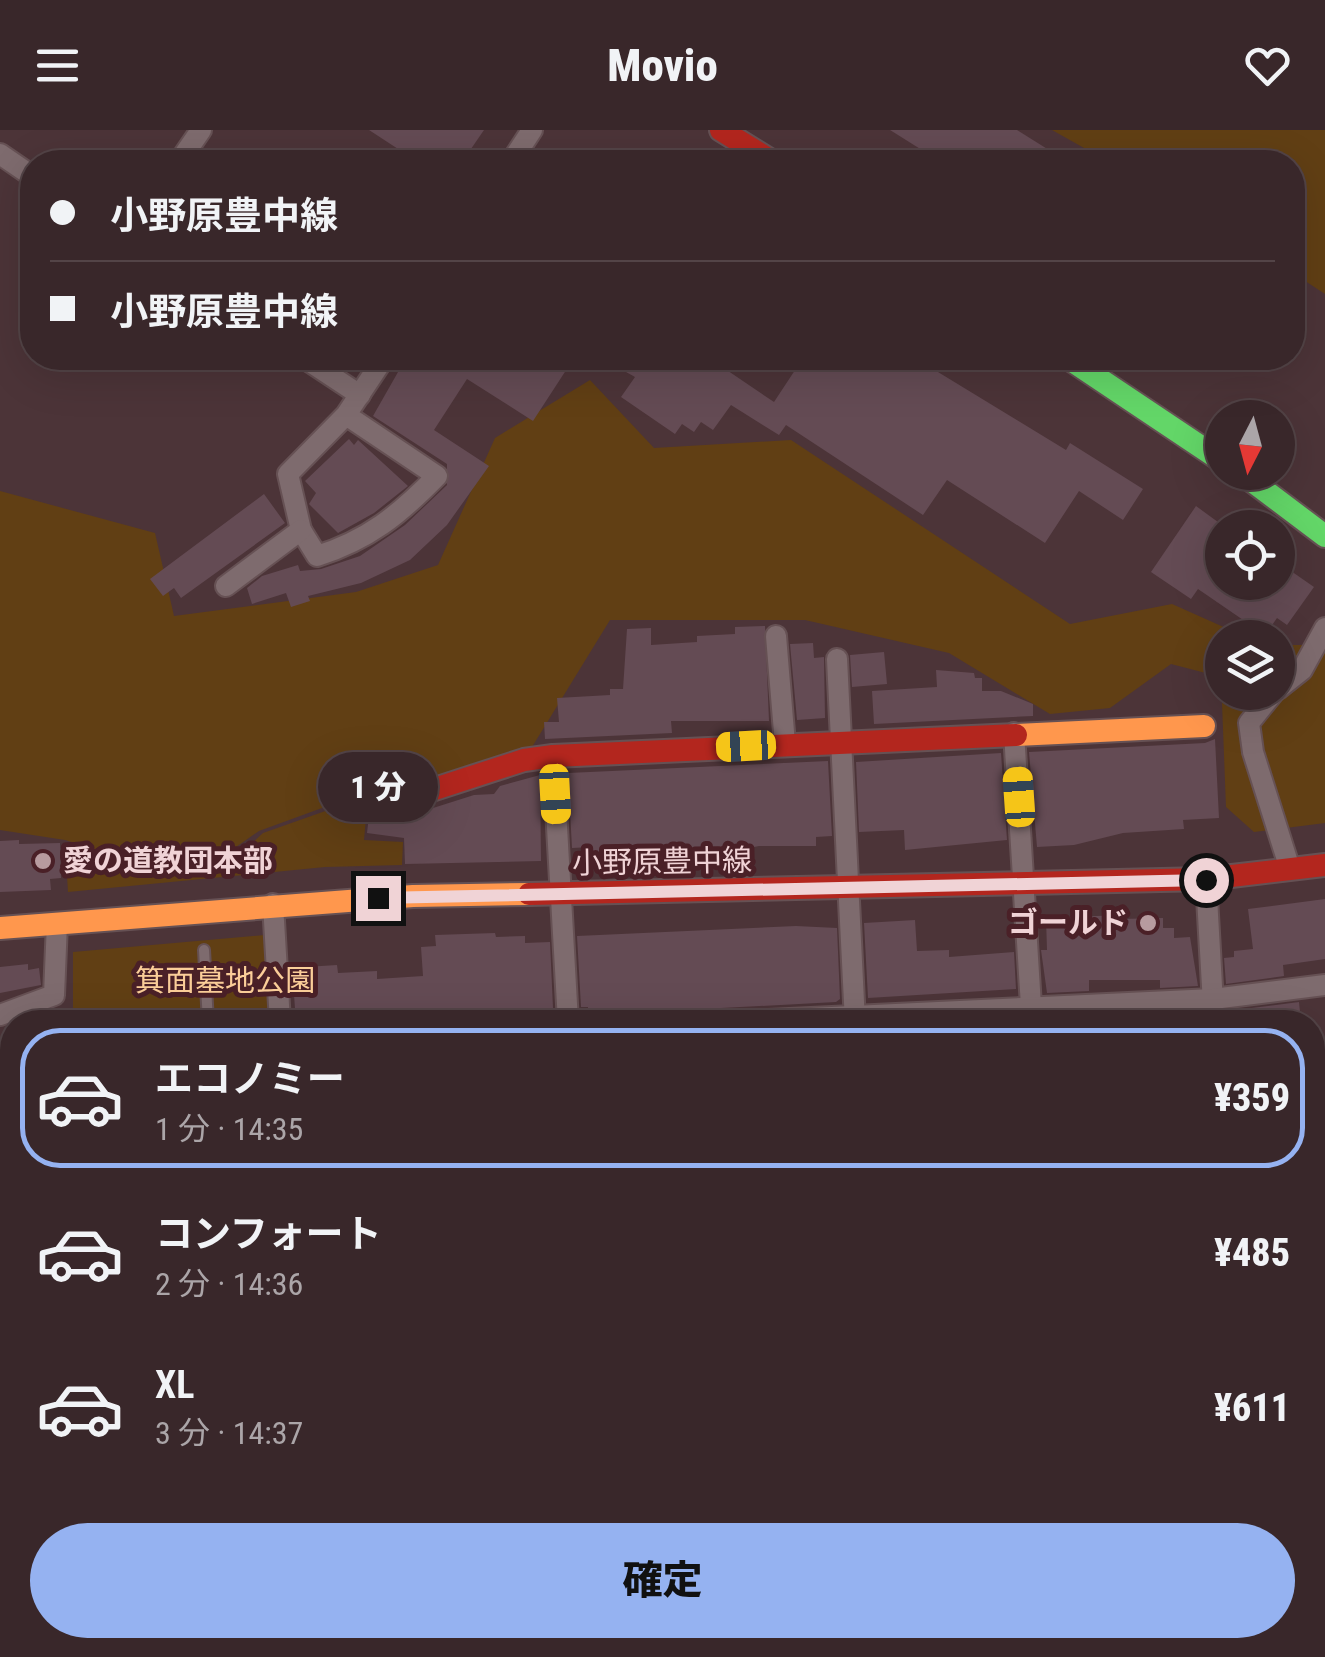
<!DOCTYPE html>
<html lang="ja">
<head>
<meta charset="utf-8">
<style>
  body { margin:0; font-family:"Roboto Condensed","Noto Sans JP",sans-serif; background:#443336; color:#f1f3f6; height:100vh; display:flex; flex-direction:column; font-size:38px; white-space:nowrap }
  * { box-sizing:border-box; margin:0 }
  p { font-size:32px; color:#aba5a8 }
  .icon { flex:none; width:55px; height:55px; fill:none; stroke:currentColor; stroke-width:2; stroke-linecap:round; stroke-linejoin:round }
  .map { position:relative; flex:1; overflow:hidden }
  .drawer { position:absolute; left:0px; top:880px; width:1325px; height:648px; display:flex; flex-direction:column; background:#39272a; border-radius:40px 40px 0 0; box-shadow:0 10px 40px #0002,0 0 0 2px #534447 }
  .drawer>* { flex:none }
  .top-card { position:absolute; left:20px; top:20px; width:1285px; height:220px; border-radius:40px; box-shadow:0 10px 40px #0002,0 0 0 2px #534447; display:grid; align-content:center; height:220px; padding:0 30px; background:#39272a }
  .needle { width:65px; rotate:186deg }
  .fabs { position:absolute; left:1205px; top:270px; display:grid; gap:20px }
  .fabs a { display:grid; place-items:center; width:90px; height:90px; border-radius:50%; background:#39272a; box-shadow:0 10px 40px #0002,0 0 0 2px #534447; font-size:50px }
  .end { position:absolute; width:45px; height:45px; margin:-22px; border:12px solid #f0d3d6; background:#111; box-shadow:0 0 0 5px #111 }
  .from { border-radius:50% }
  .bubble { position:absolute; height:70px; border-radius:35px; background:#39272a; box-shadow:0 10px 40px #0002,0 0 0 2px #534447; font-size:32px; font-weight:800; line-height:70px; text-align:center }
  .car { position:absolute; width:30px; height:60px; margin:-30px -15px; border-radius:12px; box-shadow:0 0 8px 2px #0007; background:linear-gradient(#f5c518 24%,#345 0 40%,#f5c518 0 76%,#345 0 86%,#f5c518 0) }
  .top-card b { display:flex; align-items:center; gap:35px; height:95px; font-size:38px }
  .top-card b+b { border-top:2px solid #534447 }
  .top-card i { width:25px; height:25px; background:#f1f3f6 }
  ul { padding:18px 0 0; list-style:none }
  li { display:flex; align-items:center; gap:30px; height:140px; margin:0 20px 15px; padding:0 10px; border:5px solid transparent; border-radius:40px }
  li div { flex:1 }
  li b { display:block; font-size:38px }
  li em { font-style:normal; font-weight:800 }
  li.selected { border-color:#95b2f1 }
  li>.icon { width:90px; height:90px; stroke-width:1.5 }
  .cta { display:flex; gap:20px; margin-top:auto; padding:20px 30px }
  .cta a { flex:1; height:115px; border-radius:60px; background:#95b2f1; color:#111; font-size:40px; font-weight:800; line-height:115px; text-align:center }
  header { display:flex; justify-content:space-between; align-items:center; height:130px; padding:0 30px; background:#39272a; font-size:45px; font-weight:800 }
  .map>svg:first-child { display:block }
  .green { fill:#613f14 }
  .water { fill:#388e8b }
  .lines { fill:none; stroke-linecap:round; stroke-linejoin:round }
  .stream { stroke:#388e8b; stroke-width:8 }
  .building { fill:#644b54 }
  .lane-casing { stroke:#665154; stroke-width:14 }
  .street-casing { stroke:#665154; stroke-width:24 }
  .fast-casing { stroke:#665154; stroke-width:26 }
  .slow-casing { stroke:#665154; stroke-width:26 }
  .jam-casing { stroke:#665154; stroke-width:26 }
  .lane { stroke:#7e6b6e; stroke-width:10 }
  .street { stroke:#7e6b6e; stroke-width:20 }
  .fast { stroke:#63d668; stroke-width:22 }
  .slow { stroke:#ff974d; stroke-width:22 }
  .jam { stroke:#b3261e; stroke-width:22 }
  .route { stroke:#f0d3d6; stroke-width:12 }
  .poi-dot { fill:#b79b9f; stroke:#4a2027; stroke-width:4 }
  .labels { text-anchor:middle; stroke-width:10; stroke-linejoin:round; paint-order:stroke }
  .poi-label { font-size:30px; font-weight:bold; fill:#f0d3d6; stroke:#4a2027; text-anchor:start }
  .street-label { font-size:30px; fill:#f0d3d6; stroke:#4a2027 }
  .park-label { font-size:30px; fill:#fbce99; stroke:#4a2027 }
</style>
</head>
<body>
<header><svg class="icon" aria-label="menu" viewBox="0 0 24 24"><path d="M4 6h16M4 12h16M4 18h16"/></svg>Movio<svg class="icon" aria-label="heart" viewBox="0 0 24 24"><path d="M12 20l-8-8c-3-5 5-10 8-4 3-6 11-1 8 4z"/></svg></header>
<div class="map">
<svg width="1325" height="1527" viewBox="0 0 1325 1527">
  <rect width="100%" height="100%" fill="#4c3438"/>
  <!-- green -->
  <g class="green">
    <polygon points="1052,0 1325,0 1325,164 1293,143 1292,32 1109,32"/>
    <polygon points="590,250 654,318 791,310 1070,494 1172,474 1246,507 1222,508 1222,562 1278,562 1278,515 1325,515 1325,693 1254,702 1226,677 1221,547 1171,534 1110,578 1050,584 949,523 805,490 610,490 524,630 407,668 374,659 259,701 206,738 145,735 65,710 0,700 0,361 155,403 174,486 356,462 438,435 495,308"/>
    <polygon points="368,666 364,710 403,712 402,735 325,737 68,762 65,714 144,739 206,741 237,727 263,703"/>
    <polygon points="265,805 270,892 73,892 73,822"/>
    <polygon points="12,947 12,1515 253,1515 260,1527 0,1527 0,952"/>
    <polygon points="541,1515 651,1515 635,1527 529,1527"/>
  </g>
  <!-- water -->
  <polygon class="water" points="303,1515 506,1515 496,1527 301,1527"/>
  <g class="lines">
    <!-- stream -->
    <polyline class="stream" points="1145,1527 1148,1515"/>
  </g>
  <!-- building -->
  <g class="building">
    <polygon points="369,0 484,0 462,32 418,32"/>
    <polygon points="890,0 1017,0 1068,32 941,32"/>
    <polygon points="406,228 574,228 533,291 467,249 434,300 489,336 447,395 410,430 361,453 308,466 310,471 291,477 286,463 252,474 247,458 262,446 298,435 300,441 321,439 360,426 405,395 447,355 447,334 373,286"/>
    <polygon points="601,228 709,228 774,272 803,228 915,228 1066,320 1070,313 1143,359 1123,390 1079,361 1045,413 947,350 923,385 786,295 779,305 731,275 713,300 701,292 694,302 682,294 675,304 621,267 635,247"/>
    <polygon points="349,309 354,315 358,310 408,356 374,383 338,403 309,374 316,363 305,351"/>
    <polygon points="264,364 285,393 181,468 174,458 163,466 150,449"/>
    <polygon points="1196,376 1222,395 1222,452 1278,452 1278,432 1314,457 1287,495 1277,488 1265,505 1198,459 1191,469 1151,442"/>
    <polygon points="765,496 769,591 671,591 672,603 545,609 544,592 559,592 557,568 610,565 610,559 623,559 627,499 651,498 651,515 697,512 697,506 735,504 735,497"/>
    <polygon points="813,513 814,528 824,527 825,588 797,590 790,514"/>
    <polygon points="884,522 887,554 852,557 850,525"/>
    <polygon points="936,540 974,543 975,548 982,548 982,561 1001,561 1033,574 1033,586 874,594 872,561 937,557"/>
    <polygon points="1215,609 1219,688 1183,690 1184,699 1123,703 1074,715 1037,717 1029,622 1205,613"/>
    <polygon points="1001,623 1007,710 905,720 904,700 859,702 856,632"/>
    <polygon points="828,631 832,706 816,707 816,716 759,716 715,725 649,725 649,719 591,723 591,717 572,718 568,643"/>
    <polygon points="540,645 541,731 405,734 404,708 367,703 371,668 390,670 396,682 411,685 474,665 494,664 500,656"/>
    <polygon points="19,710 19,714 60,713 61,748 50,749 51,760 0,762 0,711"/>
    <polygon points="1325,769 1325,829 1283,835 1284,846 1226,854 1224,828 1234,827 1234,821 1253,819 1248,779"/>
    <polygon points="1121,785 1121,789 1163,788 1163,798 1174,798 1174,808 1190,807 1198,856 1160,858 1160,850 1089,850 1089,861 1047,863 1041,820 1047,820 1046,788"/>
    <polygon points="915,790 917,821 949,820 949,827 1014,822 1016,859 868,868 864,793"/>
    <polygon points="796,796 837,798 840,869 836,872 588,885 588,877 581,877 577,806"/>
    <polygon points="495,803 496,807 525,806 525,813 550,812 553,878 532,879 533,887 479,892 376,891 376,878 334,881 334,892 296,892 294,865 307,865 305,837 337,835 338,843 377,841 377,849 423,846 421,817 436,816 435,805"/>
    <polygon points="28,834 28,840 39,838 41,855 0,863 0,837"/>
    <polygon points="1299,872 1301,892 1228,892 1227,881"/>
    <polygon points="1200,883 1200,892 1172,892 1172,885"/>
  </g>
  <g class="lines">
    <defs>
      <g id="lane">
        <polyline points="204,820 208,892"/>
        <polyline points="3,956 12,982"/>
        <polyline points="0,1219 12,1215"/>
        <polyline points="0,1337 12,1334"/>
        <polyline points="0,1462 12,1458"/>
        <polyline points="0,1470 12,1509"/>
        <polyline points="15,1515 19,1527"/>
        <polyline points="129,1515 133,1527"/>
        <polyline points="240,1515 246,1527"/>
        <polyline points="1201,1515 1203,1527"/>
        <polyline points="1100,1527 1104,1518"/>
      </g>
      <g id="street">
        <polyline points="0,24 32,46"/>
        <polyline points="179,32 201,0"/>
        <polyline points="511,32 532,0"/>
        <polyline points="304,228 360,265"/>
        <path d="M346 285 437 346C399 385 368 410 317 426L301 400 288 344 346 285 384 228"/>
        <polyline points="226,456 301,400"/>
        <polyline points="776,506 785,614"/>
        <polyline points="837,529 855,892"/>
        <polyline points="1278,559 1302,540 1325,498"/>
        <polyline points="1274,562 1249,593 1253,622 1290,739"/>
        <polyline points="1014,603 1032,892"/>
        <polyline points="553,626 568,892"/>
        <polyline points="1206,749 1214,892"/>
        <polyline points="273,774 280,892"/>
        <polyline points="0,885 54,865 57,793"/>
        <polyline points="726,892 1213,869 1325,855"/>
        <polyline points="1312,1261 1325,1320"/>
        <polyline points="1312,1381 1325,1374"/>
        <polyline points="946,1516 954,1527"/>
        <polyline points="807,1527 860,1515"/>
      </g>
      <g id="fast">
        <polyline points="1068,228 1222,331"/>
        <polyline points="1240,342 1325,406"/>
      </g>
      <g id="slow">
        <polyline points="1016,605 1204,596"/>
        <polyline points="0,798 413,766 529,764"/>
      </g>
      <g id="jam">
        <polyline points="721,0 773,32"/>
        <polyline points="407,668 524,630 553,626 1016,605"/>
        <polyline points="529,764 1206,749 1325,735"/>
      </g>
    </defs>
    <!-- lane casing -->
    <use href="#lane" class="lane-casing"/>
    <!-- street casing -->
    <use href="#street" class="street-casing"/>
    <!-- fast casing -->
    <use href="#fast" class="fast-casing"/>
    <!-- slow casing -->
    <use href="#slow" class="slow-casing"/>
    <!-- jam casing -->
    <use href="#jam" class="jam-casing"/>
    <!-- lane -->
    <use href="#lane" class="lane"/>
    <!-- street -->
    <use href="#street" class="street"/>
    <!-- fast -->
    <use href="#fast" class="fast"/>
    <!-- slow -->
    <use href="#slow" class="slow"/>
    <!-- jam -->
    <use href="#jam" class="jam"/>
  </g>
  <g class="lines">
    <!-- route -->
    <polyline class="route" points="378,768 1206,750"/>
  </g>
  <!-- markers -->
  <g class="poi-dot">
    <circle cx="43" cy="731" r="10"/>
    <circle cx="1148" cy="793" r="10"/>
  </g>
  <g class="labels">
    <!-- poi labels -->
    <g class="poi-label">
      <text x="63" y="741">愛の道教団本部</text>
      <text x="1128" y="803" text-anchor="end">ゴールド</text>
    </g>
    <!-- street labels -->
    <g class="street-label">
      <text transform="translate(662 732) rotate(-1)" y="10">小野原豊中線</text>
    </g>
    <!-- park labels -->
    <g class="park-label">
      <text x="225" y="861">箕面墓地公園</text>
    </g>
  </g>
</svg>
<div class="fabs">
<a><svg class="needle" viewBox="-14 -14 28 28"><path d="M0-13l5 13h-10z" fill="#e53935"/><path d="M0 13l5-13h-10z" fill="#aba5a8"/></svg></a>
<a><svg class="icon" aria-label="locate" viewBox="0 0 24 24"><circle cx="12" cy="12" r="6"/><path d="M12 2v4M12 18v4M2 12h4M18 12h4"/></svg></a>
<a><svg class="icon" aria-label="layers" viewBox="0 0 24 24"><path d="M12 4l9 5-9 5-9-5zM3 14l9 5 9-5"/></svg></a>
</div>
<i class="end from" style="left:1206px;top:750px"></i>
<i class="end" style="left:378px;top:768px"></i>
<div class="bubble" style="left:318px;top:622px;width:120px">1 分</div>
<i class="car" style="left:746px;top:616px;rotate:267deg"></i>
<i class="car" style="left:555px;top:664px;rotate:177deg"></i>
<i class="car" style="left:1019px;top:667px;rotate:356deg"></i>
<div class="top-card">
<b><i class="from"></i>小野原豊中線</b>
<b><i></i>小野原豊中線</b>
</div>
<section class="drawer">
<ul>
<li class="selected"><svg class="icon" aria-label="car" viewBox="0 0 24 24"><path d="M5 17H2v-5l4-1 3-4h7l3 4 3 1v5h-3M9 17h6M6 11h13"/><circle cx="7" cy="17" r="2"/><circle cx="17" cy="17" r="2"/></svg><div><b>エコノミー</b><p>1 分 · 14:35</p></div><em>¥359</em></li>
<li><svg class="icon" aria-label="car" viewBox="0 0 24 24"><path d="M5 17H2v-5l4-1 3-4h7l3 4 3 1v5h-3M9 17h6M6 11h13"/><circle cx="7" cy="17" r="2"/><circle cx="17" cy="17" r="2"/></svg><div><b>コンフォート</b><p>2 分 · 14:36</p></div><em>¥485</em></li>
<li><svg class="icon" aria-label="car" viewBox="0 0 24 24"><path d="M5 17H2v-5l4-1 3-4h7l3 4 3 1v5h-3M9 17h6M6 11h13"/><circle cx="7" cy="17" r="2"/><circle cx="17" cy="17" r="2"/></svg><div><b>XL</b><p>3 分 · 14:37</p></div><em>¥611</em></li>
</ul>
<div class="cta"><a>確定</a></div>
</section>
</div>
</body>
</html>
